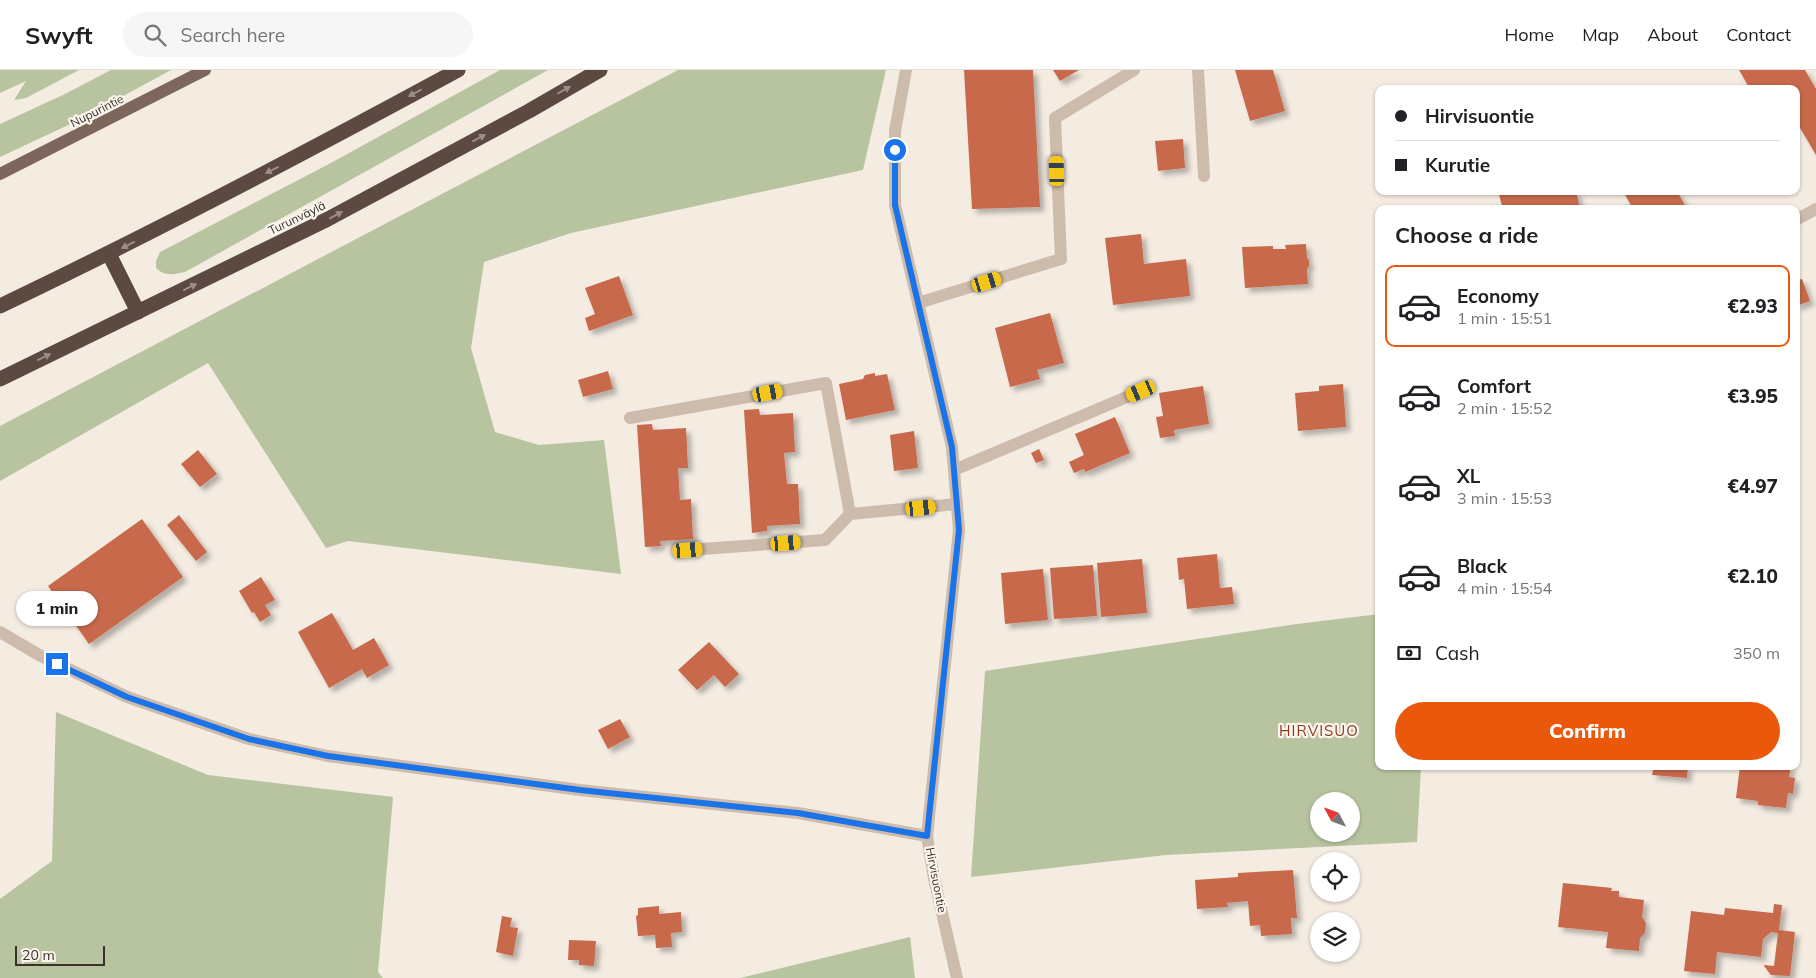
<!DOCTYPE html>
<html lang="en">
<head>
<meta charset="utf-8">
<style>
  body { margin:0; font-family:Mulish,sans-serif; background:#f6f6f6; color:#202124; height:100vh; display:flex; flex-direction:column; font-size:19px; white-space:nowrap }
  * { box-sizing:border-box; margin:0 }
  p { font-size:16px; color:#757577 }
  .icon { flex:none; width:28px; height:28px; fill:none; stroke:currentColor; stroke-width:2; stroke-linecap:round; stroke-linejoin:round }
  .map { position:relative; flex:1; overflow:hidden }
  .side { position:absolute; left:1375px; top:135px; width:425px; height:565px; display:flex; flex-direction:column; background:#fff; border-radius:10px; box-shadow:0 1px 4px #0004 }
  .side>* { flex:none }
  .hud { position:absolute; left:1375px; top:15px; width:425px; height:110px; border-radius:10px; box-shadow:0 1px 4px #0004; display:grid; align-content:center; height:110px; padding:0 20px; background:#fff }
  .needle { width:32px; rotate:311deg }
  .tools { position:absolute; left:1310px; top:722px; display:grid; gap:10px }
  .tools a { display:grid; place-items:center; width:50px; height:50px; border-radius:50%; background:#fff; box-shadow:0 1px 4px #0004; font-size:25px }
  .scale { position:absolute; left:15px; bottom:12px; width:90px; box-sizing:border-box; padding-left:5px; border:2px solid #3b302b; border-top:0; font-size:14px; line-height:18px; white-space:nowrap; color:#3b302b; -webkit-text-stroke:4px #fbf5ee; paint-order:stroke }
  .end { position:absolute; width:22px; height:22px; margin:-11px; border:6px solid #1a73e8; background:#fff; box-shadow:0 0 0 2px #fff }
  .from { border-radius:50% }
  .bubble { position:absolute; height:35px; border-radius:18px; background:#fff; box-shadow:0 1px 4px #0004; font-size:16px; font-weight:800; line-height:35px; text-align:center }
  .car { position:absolute; width:15px; height:30px; margin:-15px -8px; border-radius:6px; box-shadow:0 0 4px 1px #0007; background:linear-gradient(#f5c518 24%,#345 0 40%,#f5c518 0 76%,#345 0 86%,#f5c518 0) }
  .hud b { display:flex; align-items:center; gap:18px; height:48px; font-size:19px }
  .hud b+b { border-top:1px solid #e0e0e0 }
  .hud i { width:12px; height:12px; background:#202124 }
  ul { padding:0; list-style:none }
  li { display:flex; align-items:center; gap:15px; height:82px; margin:0 10px 8px; padding:0 10px; border:2px solid transparent; border-radius:10px }
  li div { flex:1 }
  li b { display:block; font-size:19px }
  li em { font-style:normal; font-weight:800 }
  li.on { border-color:#ea580c }
  li>.icon { width:45px; height:45px; stroke-width:1.5 }
  h2 { padding:0 20px; font-size:22px; line-height:60px }
  .pay { display:flex; align-items:center; gap:12px; height:55px; padding:0 20px; font-size:19px }
  .pay p { margin-inline-start:auto }
  .button { display:flex; gap:10px; margin-top:auto; padding:10px 20px }
  .button a { flex:1; height:58px; border-radius:30px; background:#ea580c; color:#fff; font-size:20px; font-weight:800; line-height:58px; text-align:center }
  header { display:flex; align-items:center; gap:30px; box-sizing:border-box; height:70px; padding:0 25px; background:#fff; border-bottom:1px solid #e0e0e0 }
  header strong { font-size:24px }
  nav { display:flex; gap:28px; margin-inline-start:auto; font-size:18px }
  .search { width:350px; height:45px; background:#f6f6f6; display:flex; align-items:center; gap:12px; box-sizing:border-box; padding:0 18px; border-radius:28px; color:#757577; font-size:19px }
  .map>svg:first-child { display:block }
  .green { fill:#b8c4a0; fill-rule:evenodd }
  .building { fill:#c8694b; filter:url(#shadow) }
  .lines { fill:none; stroke-linecap:round; stroke-linejoin:round }
  .minor { stroke:#cdbbac; stroke-width:12 }
  .major { stroke:#7d675c; stroke-width:12 }
  .highway { stroke:#5c4a42; stroke-width:15 }
  .oneway { fill:#9c8e87 }
  .route { stroke:#1a73e8; stroke-width:6 }
  .labels { text-anchor:middle; stroke-width:4.5; stroke-linejoin:round; paint-order:stroke }
  .street-label { font-size:12px; fill:#3b302b; stroke:#fbf5ee }
  .quarter-label { font-size:15px; letter-spacing:1px; fill:#8c3b22; stroke:#fbf5ee }
</style>
</head>
<body>
<header>
<strong>Swyft</strong>
<div class="search"><svg class="icon" aria-label="search" viewBox="0 0 24 24"><circle cx="10" cy="10" r="6"/><path d="M15 15l6 6"/></svg>Search here</div>
<nav><a>Home</a><a>Map</a><a>About</a><a>Contact</a></nav>
</header>
<div class="map">
<svg width="1816" height="908" viewBox="0 0 1816 908">
  <defs>
    <filter id="shadow"><feDropShadow dx="4.5" dy="4.5" stdDeviation="2.5" flood-color="#0004"/></filter>
  </defs>
  <rect width="100%" height="100%" fill="#f4ebe1"/>
  <!-- green -->
  <g class="green">
    <polygon points="0,0 79,0 26,28 14,30 26,11 0,23"/>
    <polygon points="111,0 171,0 81,49 0,87 0,54 65,24"/>
    <path d="M500 0H548L185 202C174 204 165 207 156 198V191L160 182 329 94Z"/>
    <polygon points="678,0 886,0 863,100 571,163 484,192 471,278 495,362 539,375 604,370 621,504 348,471 326,478 208,293 0,411 0,356"/>
    <path d="M1379 544V696H1421L1417 772 1166 785 971 807 985 601 1297 554ZM1319 731H1351V764H1319Z"/>
    <polygon points="56,642 208,705 393,727 378,902 383,908 0,908 0,829 52,791"/>
    <polygon points="910,867 915,908 740,908"/>
  </g>
  <!-- building -->
  <g class="building">
    <polygon points="964,0 1033,0 1040,137 972,139"/>
    <polygon points="1053,0 1079,0 1060,11"/>
    <polygon points="1235,0 1273,0 1285,41 1250,51"/>
    <polygon points="1739,0 1805,0 1816,19 1816,85 1796,51 1796,19 1750,19"/>
    <polygon points="1183,69 1185,98 1158,101 1155,71"/>
    <polygon points="1498,121 1576,121 1580,139 1503,139"/>
    <polygon points="1623,121 1677,121 1687,139 1633,139"/>
    <polygon points="1141,164 1144,194 1186,189 1190,226 1113,235 1105,168"/>
    <polygon points="1306,174 1307,188 1309,190 1309,196 1307,199 1308,214 1245,218 1242,177 1273,176 1273,179 1286,179 1285,175"/>
    <polygon points="619,206 633,245 589,261 585,248 595,244 585,218"/>
    <polygon points="1802,209 1810,231 1796,236 1796,210"/>
    <polygon points="1050,243 1064,293 1037,300 1040,309 1010,317 995,258"/>
    <polygon points="608,301 613,319 583,327 578,310"/>
    <polygon points="875,303 875,306 887,304 895,340 846,350 839,314 863,309 865,305"/>
    <polygon points="1343,314 1346,357 1298,361 1295,323 1319,321 1319,316"/>
    <polygon points="1203,316 1209,354 1174,360 1175,366 1160,368 1156,347 1163,346 1159,323"/>
    <polygon points="759,339 760,345 793,343 795,382 784,383 787,414 798,414 800,454 767,456 767,461 752,463 744,340"/>
    <polygon points="1115,347 1130,383 1085,402 1084,399 1074,403 1069,392 1084,385 1075,364"/>
    <polygon points="652,354 653,360 686,358 688,398 678,398 680,430 691,429 693,469 660,471 661,476 645,477 637,355"/>
    <polygon points="914,361 918,398 894,401 890,365"/>
    <polygon points="1039,379 1044,390 1036,393 1031,383"/>
    <polygon points="198,380 217,404 200,417 181,394"/>
    <polygon points="179,445 207,482 196,491 167,455"/>
    <polygon points="142,449 183,507 89,574 48,516"/>
    <polygon points="1217,484 1220,518 1232,517 1234,534 1187,539 1184,509 1179,510 1177,488"/>
    <polygon points="1142,489 1147,543 1101,547 1097,493"/>
    <polygon points="1093,495 1097,546 1054,549 1050,498"/>
    <polygon points="1043,499 1048,550 1005,554 1001,503"/>
    <polygon points="261,507 275,530 265,535 271,545 260,552 254,542 252,543 239,521"/>
    <polygon points="332,543 353,580 374,568 389,595 367,608 362,599 329,618 298,562"/>
    <polygon points="709,572 739,604 725,617 714,605 697,620 678,600"/>
    <polygon points="620,649 630,667 608,679 598,660"/>
    <polygon points="1654,696 1688,696 1687,708 1652,705"/>
    <polygon points="1740,696 1791,696 1789,707 1795,708 1793,724 1788,723 1786,738 1758,735 1758,731 1736,728"/>
    <polygon points="1293,800 1297,848 1291,848 1292,864 1261,866 1260,855 1250,856 1248,831 1227,833 1228,837 1197,839 1195,810 1238,807 1238,803"/>
    <polygon points="1563,813 1612,818 1611,821 1619,821 1619,827 1644,830 1642,847 1646,853 1645,863 1640,868 1639,881 1606,878 1608,862 1558,857"/>
    <polygon points="1774,834 1782,835 1779,860 1795,862 1790,906 1771,905 1764,896 1764,895 1774,896 1778,863 1771,862 1763,869 1761,887 1717,882 1715,904 1684,901 1691,841 1724,845 1725,838 1773,843"/>
    <polygon points="659,836 659,844 681,842 682,862 671,863 672,877 656,878 655,865 638,866 636,846 638,845 638,838"/>
    <polygon points="502,846 512,848 510,857 518,858 513,886 496,882"/>
    <polygon points="569,870 596,871 594,896 579,895 579,890 568,890"/>
  </g>
  <g class="lines">
    <!-- minor -->
    <g class="minor">
      <polyline points="906,0 895,61 895,135 952,377 959,460 927,766 934,808 957,908"/>
      <polyline points="1198,0 1204,106"/>
      <polyline points="1796,150 1816,139"/>
      <polyline points="918,233 1061,189 1055,48 1134,0"/>
      <polyline points="630,348 826,313 850,444"/>
      <polyline points="954,400 1141,321"/>
      <polyline points="688,480 825,470 850,444 957,434"/>
      <polyline points="0,562 39,585 127,627 249,669 328,686 580,720 798,743 927,766"/>
    </g>
    <!-- major -->
    <polyline class="major" points="0,104 205,0"/>
    <!-- highway -->
    <g class="highway">
      <polyline points="109,184 138,242"/>
      <path d="M0 236C155 162 307 82 458 0"/>
      <polyline points="0,309 328,149 529,41 600,0"/>
    </g>
  </g>
  <!-- one-way arrows -->
  <defs><path id="oneway-solid" d="M-6-.8H1V-3.2L6.5 0L1 3.2V.8H-6Z" transform="scale(1.25)"/></defs>
  <g class="oneway">
    <use href="#oneway-solid" transform="translate(564 20) rotate(-30)"/>
    <use href="#oneway-solid" transform="translate(415 23) rotate(152)"/>
    <use href="#oneway-solid" transform="translate(479 68) rotate(-28)"/>
    <use href="#oneway-solid" transform="translate(272 100) rotate(153)"/>
    <use href="#oneway-solid" transform="translate(336 145) rotate(-28)"/>
    <use href="#oneway-solid" transform="translate(128 175) rotate(153)"/>
    <use href="#oneway-solid" transform="translate(190 217) rotate(-26)"/>
    <use href="#oneway-solid" transform="translate(44 287) rotate(-26)"/>
  </g>
  <g class="lines">
    <!-- route -->
    <polyline class="route" points="57,594 127,627 249,669 328,686 580,720 798,743 927,766 959,460 952,377 895,135 895,80"/>
  </g>
  <g class="labels">
    <!-- street labels -->
    <g class="street-label">
      <text transform="translate(97 41) rotate(-27)" y="4">Nupurintie</text>
      <text transform="translate(297 148) rotate(-26)" y="4">Turunväylä</text>
      <text transform="translate(936 810) rotate(79)" y="4">Hirvisuontie</text>
    </g>
    <!-- quarter labels -->
    <g class="quarter-label">
      <text x="1319" y="666">HIRVISUO</text>
    </g>
  </g>
</svg>
<div class="tools">
<a><svg class="needle" viewBox="-14 -14 28 28"><path d="M0-13l5 13h-10z" fill="#e53935"/><path d="M0 13l5-13h-10z" fill="#757577"/></svg></a>
<a><svg class="icon" aria-label="locate" viewBox="0 0 24 24"><circle cx="12" cy="12" r="6"/><path d="M12 2v4M12 18v4M2 12h4M18 12h4"/></svg></a>
<a><svg class="icon" aria-label="layers" viewBox="0 0 24 24"><path d="M12 4l9 5-9 5-9-5zM3 14l9 5 9-5"/></svg></a>
</div>
<div class="scale">20 m</div>
<i class="end from" style="left:895px;top:80px"></i>
<i class="end" style="left:57px;top:594px"></i>
<div class="bubble" style="left:16px;top:521px;width:82px">1 min</div>
<i class="car" style="left:1057px;top:101px;rotate:358deg"></i>
<i class="car" style="left:987px;top:212px;rotate:73deg"></i>
<i class="car" style="left:1141px;top:321px;rotate:247deg"></i>
<i class="car" style="left:768px;top:323px;rotate:80deg"></i>
<i class="car" style="left:921px;top:438px;rotate:84deg"></i>
<i class="car" style="left:786px;top:473px;rotate:86deg"></i>
<i class="car" style="left:688px;top:480px;rotate:86deg"></i>
<div class="hud">
<b><i class="from"></i>Hirvisuontie</b>
<b><i></i>Kurutie</b>
</div>
<section class="side">
<h2>Choose a ride</h2>
<ul>
<li class="on"><svg class="icon" aria-label="car" viewBox="0 0 24 24"><path d="M5 17H2v-5l4-1 3-4h7l3 4 3 1v5h-3M9 17h6M6 11h13"/><circle cx="7" cy="17" r="2"/><circle cx="17" cy="17" r="2"/></svg><div><b>Economy</b><p>1 min · 15:51</p></div><em>€2.93</em></li>
<li><svg class="icon" aria-label="car" viewBox="0 0 24 24"><path d="M5 17H2v-5l4-1 3-4h7l3 4 3 1v5h-3M9 17h6M6 11h13"/><circle cx="7" cy="17" r="2"/><circle cx="17" cy="17" r="2"/></svg><div><b>Comfort</b><p>2 min · 15:52</p></div><em>€3.95</em></li>
<li><svg class="icon" aria-label="car" viewBox="0 0 24 24"><path d="M5 17H2v-5l4-1 3-4h7l3 4 3 1v5h-3M9 17h6M6 11h13"/><circle cx="7" cy="17" r="2"/><circle cx="17" cy="17" r="2"/></svg><div><b>XL</b><p>3 min · 15:53</p></div><em>€4.97</em></li>
<li><svg class="icon" aria-label="car" viewBox="0 0 24 24"><path d="M5 17H2v-5l4-1 3-4h7l3 4 3 1v5h-3M9 17h6M6 11h13"/><circle cx="7" cy="17" r="2"/><circle cx="17" cy="17" r="2"/></svg><div><b>Black</b><p>4 min · 15:54</p></div><em>€2.10</em></li>
</ul>
<div class="pay"><svg class="icon" aria-label="cash" viewBox="0 0 24 24"><path d="M3 7h18v10H3z"/><circle cx="12" cy="12" r="2"/></svg>Cash<p>350 m</p></div>
<div class="button"><a>Confirm</a></div>
</section>
</div>
</body>
</html>
